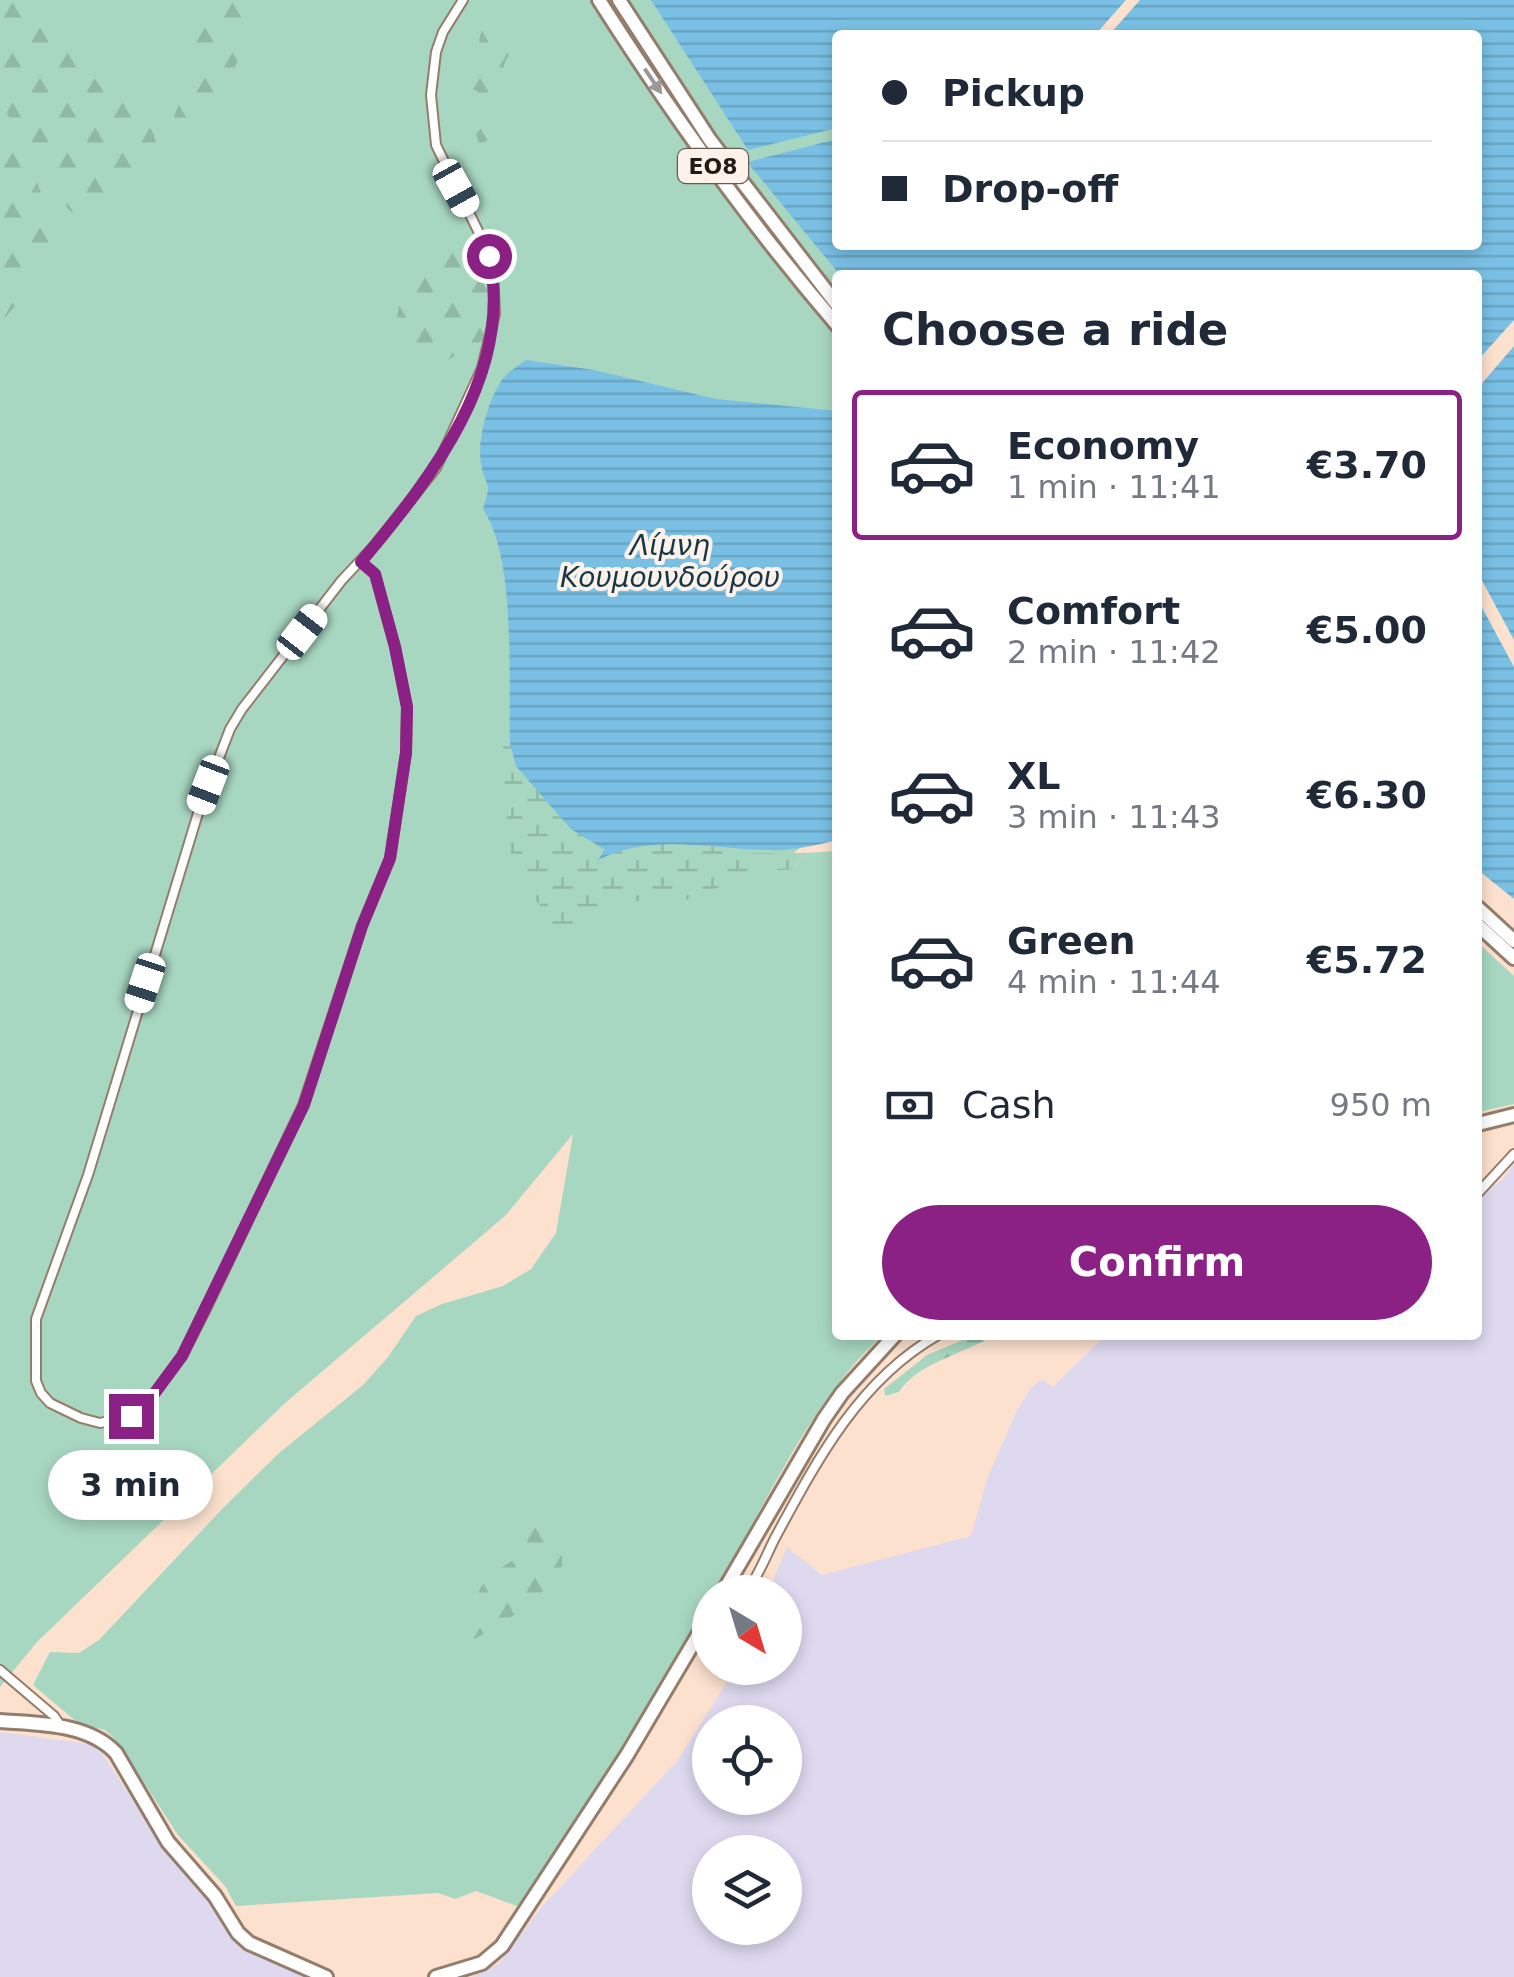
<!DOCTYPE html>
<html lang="en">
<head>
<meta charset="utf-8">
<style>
  body { margin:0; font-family:"DejaVu Sans",sans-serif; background:#f2f2f3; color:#1f2937; height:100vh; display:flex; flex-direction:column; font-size:38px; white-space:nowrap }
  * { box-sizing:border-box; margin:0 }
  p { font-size:32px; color:#747a83 }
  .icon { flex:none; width:55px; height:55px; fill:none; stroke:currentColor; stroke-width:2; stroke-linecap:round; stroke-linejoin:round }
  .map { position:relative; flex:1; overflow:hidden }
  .sheet { position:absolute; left:832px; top:270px; width:650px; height:1070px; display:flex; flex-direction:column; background:#fff; border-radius:10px; box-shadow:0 5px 15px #0003 }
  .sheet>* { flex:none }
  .top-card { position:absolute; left:832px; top:30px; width:650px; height:220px; border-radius:10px; box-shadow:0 5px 15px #0003; display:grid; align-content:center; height:220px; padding:0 50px; background:#fff }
  .needle { width:65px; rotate:142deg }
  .controls { position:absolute; left:692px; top:1575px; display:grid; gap:20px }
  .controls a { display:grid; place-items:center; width:110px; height:110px; border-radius:50%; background:#fff; box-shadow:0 5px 15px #0003; font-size:50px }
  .end { position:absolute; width:45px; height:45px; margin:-22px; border:12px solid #8b2085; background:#fff; box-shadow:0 0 0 5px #fff }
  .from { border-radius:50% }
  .bubble { position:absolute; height:70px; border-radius:35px; background:#fff; box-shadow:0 5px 15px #0003; font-size:32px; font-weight:800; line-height:70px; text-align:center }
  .car { position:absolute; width:30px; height:60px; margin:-30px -15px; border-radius:12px; box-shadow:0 0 8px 2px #0007; background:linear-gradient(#fff 24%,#345 0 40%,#fff 0 76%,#345 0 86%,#fff 0) }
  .top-card b { display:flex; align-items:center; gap:35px; height:95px; font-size:38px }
  .top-card b+b { border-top:2px solid #e0e1e3 }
  .top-card i { width:25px; height:25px; background:#1f2937 }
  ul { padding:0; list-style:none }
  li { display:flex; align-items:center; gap:30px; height:150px; margin:0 20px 15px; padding:0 30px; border:5px solid transparent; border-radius:10px }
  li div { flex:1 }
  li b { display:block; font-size:38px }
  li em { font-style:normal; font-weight:800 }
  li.on { border-color:#8b2085 }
  li>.icon { width:90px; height:90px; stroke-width:1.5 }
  h2 { padding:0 50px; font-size:45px; line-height:120px }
  .pay { display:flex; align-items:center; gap:25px; height:110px; padding:0 50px; font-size:38px }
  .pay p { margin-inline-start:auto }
  .action { display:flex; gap:20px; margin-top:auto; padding:20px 50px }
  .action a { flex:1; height:115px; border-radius:60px; background:#8b2085; color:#fff; font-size:40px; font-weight:800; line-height:115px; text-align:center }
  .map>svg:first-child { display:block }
  .industrial { fill:#ded9ef; fill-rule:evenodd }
  .green { fill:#a8d7c1 }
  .forest { fill:url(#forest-firs) }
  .wetland { fill:url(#wetland-marsh) }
  .water { fill:url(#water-rules) }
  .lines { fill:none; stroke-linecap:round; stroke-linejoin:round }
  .minor-casing { stroke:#957d6b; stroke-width:12 }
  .trunk-casing { stroke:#957d6b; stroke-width:18 }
  .minor { stroke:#fff; stroke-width:8 }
  .trunk { stroke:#fff; stroke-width:12 }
  .oneway { fill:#9c9895 }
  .route { stroke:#8b2085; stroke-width:12 }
  .labels { text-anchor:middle; stroke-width:8; stroke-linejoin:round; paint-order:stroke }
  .shield { fill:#fdf2ea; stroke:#655b54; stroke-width:2.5 }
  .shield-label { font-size:22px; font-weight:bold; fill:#241a13 }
  .water-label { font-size:28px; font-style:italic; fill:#173747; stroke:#fdf2ea }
</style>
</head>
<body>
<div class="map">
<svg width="1514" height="1977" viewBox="0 0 1514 1977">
  <defs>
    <pattern id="forest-firs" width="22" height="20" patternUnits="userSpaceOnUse" patternTransform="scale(2.5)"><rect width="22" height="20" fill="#a8d7c1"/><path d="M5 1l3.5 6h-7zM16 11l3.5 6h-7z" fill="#90b8a5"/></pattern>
    <pattern id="wetland-marsh" width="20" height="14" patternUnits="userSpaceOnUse" patternTransform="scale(2.5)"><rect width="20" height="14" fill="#a8d7c1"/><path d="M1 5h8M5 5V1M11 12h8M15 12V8" fill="none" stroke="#90b8a5"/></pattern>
    <pattern id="water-rules" width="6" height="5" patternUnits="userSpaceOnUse" patternTransform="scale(2.5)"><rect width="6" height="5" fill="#7ac0e4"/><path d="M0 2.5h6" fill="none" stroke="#69a4c3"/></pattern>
  </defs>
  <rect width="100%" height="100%" fill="#fce1ce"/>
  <!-- industrial -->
  <g class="industrial">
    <path d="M1514 1163V1977H472L499 1963 540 1909 677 1761 736 1668H785V1592H768L787 1547 822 1575 971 1536 987 1479 1018 1408 1031 1388 1042 1379 1053 1387 1106 1335H1478V1198L1503 1179ZM710 1722H785V1798H710ZM710 1852H785V1928H710Z"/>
    <polygon points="0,1732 97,1745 141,1813 235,1934 313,1977 0,1977"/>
  </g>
  <!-- green -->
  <g class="green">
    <path d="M0 0H762L837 92 838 245 999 275H838L837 819 777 866 793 869 805 853 837 851 838 1335H883C812 1398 762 1510 716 1592H710V1602L672 1669 522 1908 476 1891 455 1899 438 1893 236 1906 225 1886 178 1835 116 1740 105 1730 78 1723 33 1685 50 1652 79 1653 99 1640 224 1507 279 1453 363 1385 388 1357 416 1316 442 1304 503 1286 531 1269 556 1233 573 1134 505 1216 284 1404 37 1642 0 1687Z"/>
    <polygon points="1478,943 1514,976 1514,1104 1478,1112"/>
  </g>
  <!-- forest -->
  <g class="forest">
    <polygon points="0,0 31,0 41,23 56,31 99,84 117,89 140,112 152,127 156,144 145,171 115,196 80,217 69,210 60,197 59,185 52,171 28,154 20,143 16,130 0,101"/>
    <path d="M197 0H264C262 7 262 17 259 24 255 31 248 36 245 44 230 81 204 134 165 150L175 114 196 62 195 50 189 36Z"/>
    <path d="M494 14 503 21 516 18 526 22C522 40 508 50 503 69 500 80 505 92 504 104L489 121 495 137 479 144 476 134 481 128 471 116 481 98 476 90H465L485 68C475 48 477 30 494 14Z"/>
    <polygon points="0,129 34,173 52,224 43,272 0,324"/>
    <path d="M474 233C489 270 491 301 484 340L422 374 393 339 400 300 447 235Z"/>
    <path d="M975 1335H994C965 1354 918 1362 899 1392L885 1396 884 1389 927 1355Z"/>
    <path d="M551 1514C551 1532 566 1551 561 1569 555 1588 481 1643 460 1643L451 1636 470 1626 480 1606C470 1583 501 1570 515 1558 521 1552 523 1544 528 1537 534 1528 543 1521 551 1514Z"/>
  </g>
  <!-- wetland -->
  <path class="wetland" d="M502 728 521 732 626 849 681 840 749 853H805L793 869 757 872 679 903 647 900 624 903 582 925 554 926C541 904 520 885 513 860 504 827 505 765 502 728Z"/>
  <!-- water -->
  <g class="water">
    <polygon points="651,0 1126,0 1095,35 838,35 837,128 748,150"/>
    <polygon points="1140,0 1514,0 1514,320 1478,360 1478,275 840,275 747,162 837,139 838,245 1478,245 1478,35 1109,35"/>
    <polygon points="1514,346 1514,640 1478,573 1478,388"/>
    <path d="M526 360 594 370 716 399 837 411V840C814 846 792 851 767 850 712 849 648 832 597 861L605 850 571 829 555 811 516 766 510 744C508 683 517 559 483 509 493 478 486 491 481 464 477 439 488 401 502 380 507 372 518 366 526 360Z"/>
    <polygon points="1478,600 1514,667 1514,899 1478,870"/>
  </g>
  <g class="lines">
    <defs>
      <g id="minor">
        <polyline points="361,562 375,574 395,647 407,707 406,753 390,859 362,926 303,1105 206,1309 182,1356 154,1394 131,1416 100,1423 81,1418 50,1403 41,1393 36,1381 36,1319 88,1175 199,810 230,729 242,709 342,580 376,544 436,468 482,368 495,314 493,273 479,233 436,145 431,95 436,52 443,32 463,0"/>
        <polyline points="1478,1193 1514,1154"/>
        <path d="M747 1592C758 1576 766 1556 775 1538 817 1460 859 1380 938 1335"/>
        <polyline points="0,1670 54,1716 62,1728"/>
      </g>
      <g id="trunk">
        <path d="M599 0C671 113 750 224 838 326"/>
        <polyline points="619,0 710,140 838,306"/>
        <polyline points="1478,908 1514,941"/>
        <polyline points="1478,925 1514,958"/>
        <polyline points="1478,1124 1514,1115"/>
        <polyline points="723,1592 824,1419 842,1393 895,1335"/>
        <path d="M0 1721C39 1724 88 1723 116 1753L168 1842 215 1896 238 1933 249 1943 326 1977"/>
        <polyline points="436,1977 482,1963 502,1946 627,1755 710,1615"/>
      </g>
    </defs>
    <!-- minor casing -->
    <use href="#minor" class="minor-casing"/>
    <!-- trunk casing -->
    <use href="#trunk" class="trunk-casing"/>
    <!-- minor -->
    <use href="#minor" class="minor"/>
    <!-- trunk -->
    <use href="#trunk" class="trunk"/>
  </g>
  <!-- one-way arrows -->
  <defs><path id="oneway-solid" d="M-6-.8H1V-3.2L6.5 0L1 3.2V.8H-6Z" transform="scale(2.5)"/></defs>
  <use class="oneway" href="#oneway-solid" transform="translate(653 81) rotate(56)"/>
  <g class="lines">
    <!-- route -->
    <path class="route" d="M131 1416 154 1394 182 1356 304 1105 362 926 390 858 406 753 407 707 395 647 375 574 361 562C431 478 515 373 489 256"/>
  </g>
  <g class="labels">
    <!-- shield labels -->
    <rect class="shield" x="678" y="149" width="70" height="34" rx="8"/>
    <g class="shield-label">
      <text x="713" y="174">ΕΟ8</text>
    </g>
    <!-- water labels -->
    <g class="water-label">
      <text x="670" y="555">Λίμνη<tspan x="670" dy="32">Κουμουνδούρου</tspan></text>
    </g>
  </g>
</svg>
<div class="controls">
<a><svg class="needle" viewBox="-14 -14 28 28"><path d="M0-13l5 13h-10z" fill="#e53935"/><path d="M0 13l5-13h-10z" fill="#747a83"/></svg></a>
<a><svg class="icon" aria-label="locate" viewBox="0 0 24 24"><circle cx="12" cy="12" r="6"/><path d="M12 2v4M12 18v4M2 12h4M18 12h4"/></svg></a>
<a><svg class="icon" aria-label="layers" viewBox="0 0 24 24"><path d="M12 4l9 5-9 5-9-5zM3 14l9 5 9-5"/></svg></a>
</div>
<i class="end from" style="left:489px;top:256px"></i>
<i class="end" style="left:131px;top:1416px"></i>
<div class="bubble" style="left:48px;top:1450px;width:165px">3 min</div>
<i class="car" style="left:456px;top:188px;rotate:151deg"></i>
<i class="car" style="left:302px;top:632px;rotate:38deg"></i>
<i class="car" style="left:208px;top:785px;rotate:201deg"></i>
<i class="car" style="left:145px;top:983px;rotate:198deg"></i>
<div class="top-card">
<b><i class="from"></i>Pickup</b>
<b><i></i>Drop-off</b>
</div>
<section class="sheet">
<h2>Choose a ride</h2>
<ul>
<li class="on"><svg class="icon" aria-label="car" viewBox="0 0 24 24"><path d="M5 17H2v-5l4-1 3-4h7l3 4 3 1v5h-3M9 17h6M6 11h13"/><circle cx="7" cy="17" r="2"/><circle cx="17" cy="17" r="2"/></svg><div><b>Economy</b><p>1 min · 11:41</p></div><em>€3.70</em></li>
<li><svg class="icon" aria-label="car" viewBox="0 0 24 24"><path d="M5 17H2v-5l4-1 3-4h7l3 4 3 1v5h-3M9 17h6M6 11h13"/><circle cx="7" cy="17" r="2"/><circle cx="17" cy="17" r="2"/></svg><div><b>Comfort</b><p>2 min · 11:42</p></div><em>€5.00</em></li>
<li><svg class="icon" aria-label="car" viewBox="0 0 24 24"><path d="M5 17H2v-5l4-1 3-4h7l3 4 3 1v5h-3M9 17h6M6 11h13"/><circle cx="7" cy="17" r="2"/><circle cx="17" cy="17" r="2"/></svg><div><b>XL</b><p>3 min · 11:43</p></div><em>€6.30</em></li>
<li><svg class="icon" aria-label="car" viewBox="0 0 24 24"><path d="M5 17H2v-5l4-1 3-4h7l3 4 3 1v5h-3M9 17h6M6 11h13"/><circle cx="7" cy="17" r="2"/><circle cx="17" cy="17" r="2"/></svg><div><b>Green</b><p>4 min · 11:44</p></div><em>€5.72</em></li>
</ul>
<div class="pay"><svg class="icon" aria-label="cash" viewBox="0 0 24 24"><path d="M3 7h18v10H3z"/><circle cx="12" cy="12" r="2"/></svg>Cash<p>950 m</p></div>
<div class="action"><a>Confirm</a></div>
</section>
</div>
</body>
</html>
